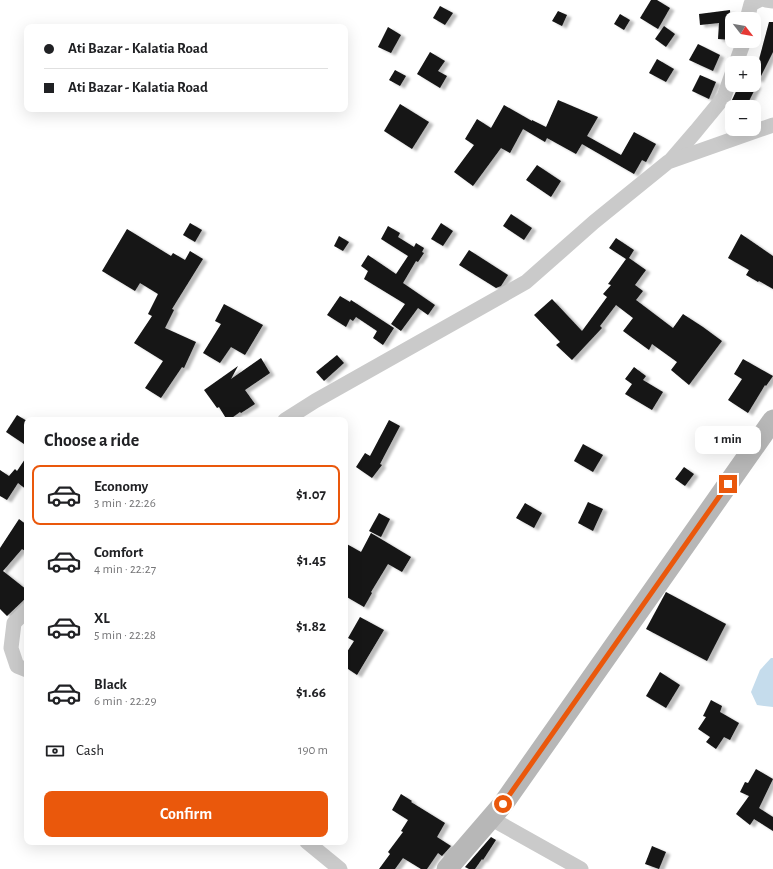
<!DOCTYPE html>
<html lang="en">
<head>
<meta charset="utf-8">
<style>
  body { margin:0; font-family:"Alegreya Sans",sans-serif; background:#f6f6f6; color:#202124; height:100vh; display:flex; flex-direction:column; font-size:15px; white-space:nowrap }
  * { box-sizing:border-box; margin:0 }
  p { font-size:13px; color:#757577 }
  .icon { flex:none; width:22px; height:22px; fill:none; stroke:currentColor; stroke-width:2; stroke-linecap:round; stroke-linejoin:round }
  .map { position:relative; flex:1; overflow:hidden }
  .sheet { position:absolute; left:24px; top:417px; width:324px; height:428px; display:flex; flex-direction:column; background:#fff; border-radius:8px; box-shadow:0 4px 16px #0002 }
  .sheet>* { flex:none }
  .hud { position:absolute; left:24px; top:24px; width:324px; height:88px; border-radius:8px; box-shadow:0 4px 16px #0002; display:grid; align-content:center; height:88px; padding:0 20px; background:#fff }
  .needle { width:26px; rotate:121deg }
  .tools { position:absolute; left:725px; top:12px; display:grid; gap:8px }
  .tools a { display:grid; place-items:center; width:36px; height:36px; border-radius:8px; background:#fff; box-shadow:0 4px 16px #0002; font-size:20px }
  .end { position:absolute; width:18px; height:18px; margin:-9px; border:5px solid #ea580c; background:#fff; box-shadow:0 0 0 2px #fff }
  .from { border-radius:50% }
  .bubble { position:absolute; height:28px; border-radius:8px; background:#fff; box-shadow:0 4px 16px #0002; font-size:13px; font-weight:700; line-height:28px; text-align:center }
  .hud b { display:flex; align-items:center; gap:14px; height:38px; font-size:15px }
  .hud b+b { border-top:1px solid #e0e0e0 }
  .hud i { width:10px; height:10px; background:#202124 }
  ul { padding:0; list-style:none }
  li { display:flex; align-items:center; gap:12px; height:60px; margin:0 8px 6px; padding:0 12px; border:2px solid transparent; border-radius:8px }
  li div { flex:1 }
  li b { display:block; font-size:15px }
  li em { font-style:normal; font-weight:700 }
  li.active { border-color:#ea580c }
  li>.icon { width:36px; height:36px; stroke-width:1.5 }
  h2 { padding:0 20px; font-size:18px; line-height:48px }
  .pay { display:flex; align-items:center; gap:10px; height:44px; padding:0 20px; font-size:15px }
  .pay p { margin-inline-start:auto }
  .primary-button { display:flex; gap:8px; margin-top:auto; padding:8px 20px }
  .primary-button a { flex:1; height:46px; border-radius:8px; background:#ea580c; color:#fff; font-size:16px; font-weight:700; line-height:46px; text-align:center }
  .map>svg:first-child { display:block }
  .water { fill:#c5dcec }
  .building { fill:#141414; filter:url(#shadow) }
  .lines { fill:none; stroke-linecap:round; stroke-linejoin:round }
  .minor { stroke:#cacaca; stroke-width:15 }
  .secondary { stroke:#b7b7b7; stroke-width:21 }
  .route { stroke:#ea580c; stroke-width:5 }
</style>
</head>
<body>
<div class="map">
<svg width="773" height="869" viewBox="0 0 773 869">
  <defs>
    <filter id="shadow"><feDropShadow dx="4.5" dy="2.5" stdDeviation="1" flood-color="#0004"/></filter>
  </defs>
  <rect width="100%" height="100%" fill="#fff"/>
  <!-- water -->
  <polygon class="water" points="771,658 773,658 773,707 757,705 751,692 760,670"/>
  <!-- building -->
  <g class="building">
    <polygon points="651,0 657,0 670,8 658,29 640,18"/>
    <polygon points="440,6 453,13 445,25 433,18"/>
    <polygon points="730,10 732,40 718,39 719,23 700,25 699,14"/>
    <polygon points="558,11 567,15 562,26 552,21"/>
    <polygon points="620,14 630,20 624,30 614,24"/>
    <polygon points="769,22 773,22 773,52 759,80 754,78"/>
    <polygon points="664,26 675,34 666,47 655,39"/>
    <polygon points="388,27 401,35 391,53 378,47"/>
    <polygon points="698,44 720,55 713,71 689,60"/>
    <polygon points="430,52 445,61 438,71 447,76 440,88 417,74"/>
    <polygon points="657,59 674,69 666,82 649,73"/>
    <polygon points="395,70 406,76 400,86 389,80"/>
    <polygon points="700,75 716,82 709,99 692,91"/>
    <polygon points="739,85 757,85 746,107 732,100"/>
    <polygon points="558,100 598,117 587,136 621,155 634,132 656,144 646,162 642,160 634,174 582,144 576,154 547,138 545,142 523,129 510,153 501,148 473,186 454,172 474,145 465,139 477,119 491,128 504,105 532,121 532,120 546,127"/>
    <polygon points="400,104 429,122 412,149 384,131"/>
    <polygon points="537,165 561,181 551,197 526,180"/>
    <polygon points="511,214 532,228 524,240 503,226"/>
    <polygon points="190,223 202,230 195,242 183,235"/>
    <polygon points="441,223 453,231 443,246 431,239"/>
    <polygon points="388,226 400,233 398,237 414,247 416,243 424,248 422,252 424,253 418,262 416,261 403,283 435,305 428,315 418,308 401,331 391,324 405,304 364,279 368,271 361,266 368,255 396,274 408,256 381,239"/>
    <polygon points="127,229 171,256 173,253 185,260 190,251 203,259 172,309 174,310 165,328 196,342 184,368 182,367 161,398 145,388 163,361 134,343 152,316 148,314 158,294 140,283 135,291 102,271"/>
    <polygon points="741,234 773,256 773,289 759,281 758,282 746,275 749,270 728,258"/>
    <polygon points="339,236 349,242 343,251 334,246"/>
    <polygon points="616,238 634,250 629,258 646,270 635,285 643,291 636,300 673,328 683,314 703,327 722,341 689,385 671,370 677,362 652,344 649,350 623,331 633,318 616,305 600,326 602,328 572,360 556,345 560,342 534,315 552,299 582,331 607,297 603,294 611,285 608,284 626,259 609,248"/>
    <polygon points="469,250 508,275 501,286 496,288 459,265"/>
    <polygon points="340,296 350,302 351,300 394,328 383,345 373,338 377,331 356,317 353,321 350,319 346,327 327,315"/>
    <polygon points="224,304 263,325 245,355 231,347 220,363 203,353 221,324 215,321"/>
    <polygon points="337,355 344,363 324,381 316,372"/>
    <polygon points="261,358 270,373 245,390 255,404 241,413 240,412 229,420 227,420 219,407 217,408 204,390 238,366 231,379"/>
    <polygon points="743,359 773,376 766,386 765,385 748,413 728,400 742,379 734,374"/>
    <polygon points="634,367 646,376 643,380 663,392 652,410 625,394 632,384 625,379"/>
    <polygon points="17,415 27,421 27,446 6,432"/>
    <polygon points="389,420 400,426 380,464 382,465 372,478 356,467 365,453 370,456"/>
    <polygon points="728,427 737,433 728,446 719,439"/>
    <polygon points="583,444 603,455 593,472 574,461"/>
    <polygon points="27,456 27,490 18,483 7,500 0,496 0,470 9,476 15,469 17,471"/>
    <polygon points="684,467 694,474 685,486 675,479"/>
    <polygon points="588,502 603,509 593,531 578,523"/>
    <polygon points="525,503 542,513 534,528 516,518"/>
    <polygon points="379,513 390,519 381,537 369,531"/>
    <polygon points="19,519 27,525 27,552 22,549 3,571 27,590 27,597 7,616 0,609 0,548"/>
    <polygon points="371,533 411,557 402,572 388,564 371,592 372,593 364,607 345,596 345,543 361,552"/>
    <polygon points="666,592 726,624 707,661 646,629"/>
    <polygon points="360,617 384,630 357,675 345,667 345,655 354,641 348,638"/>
    <polygon points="660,672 680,685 666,708 646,696"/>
    <polygon points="711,700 722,706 720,712 739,723 730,740 724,737 716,749 706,742 710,737 698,729 706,717 703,716"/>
    <polygon points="756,769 773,779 759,808 773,817 773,831 754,819 750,825 736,814 749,796 740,792 745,782 748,783"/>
    <polygon points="401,794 412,801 411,802 445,823 437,837 451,846 442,856 438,853 427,869 421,869 403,858 395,869 379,869 390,854 388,852 403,832 401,831 408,820 392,810"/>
    <polygon points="491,837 496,840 483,860 482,859 475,869 469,869 465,867"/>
    <polygon points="652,846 666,852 659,869 645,864"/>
  </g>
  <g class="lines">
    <!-- minor -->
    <g class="minor">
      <polyline points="766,0 773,1"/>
      <polyline points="747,19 751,4 759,0"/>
      <polyline points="736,63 744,41"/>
      <polyline points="671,160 696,131 724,97 732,74"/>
      <polyline points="285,420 315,401 526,282 594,222 668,162 773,125"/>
      <polyline points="27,610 14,623 11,648 17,666 27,670"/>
      <polyline points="490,818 581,869"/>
      <polyline points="307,842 340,869"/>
    </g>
    <!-- secondary -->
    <polyline class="secondary" points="447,869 503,804 773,420"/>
  </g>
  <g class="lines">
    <!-- route -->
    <polyline class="route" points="503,804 728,484"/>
  </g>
</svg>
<div class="tools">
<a><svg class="needle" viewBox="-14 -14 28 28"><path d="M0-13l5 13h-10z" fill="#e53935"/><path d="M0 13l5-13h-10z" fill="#757577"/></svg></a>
<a>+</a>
<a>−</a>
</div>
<i class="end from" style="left:503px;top:804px"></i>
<i class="end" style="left:728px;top:484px"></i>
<div class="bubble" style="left:695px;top:426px;width:66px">1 min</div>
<div class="hud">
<b><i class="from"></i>Ati Bazar - Kalatia Road</b>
<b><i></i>Ati Bazar - Kalatia Road</b>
</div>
<section class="sheet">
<h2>Choose a ride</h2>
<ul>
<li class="active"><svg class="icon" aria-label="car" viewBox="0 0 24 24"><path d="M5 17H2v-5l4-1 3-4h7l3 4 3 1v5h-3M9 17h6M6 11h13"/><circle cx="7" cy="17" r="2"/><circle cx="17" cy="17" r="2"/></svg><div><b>Economy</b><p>3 min · 22:26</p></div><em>$1.07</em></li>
<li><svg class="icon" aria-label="car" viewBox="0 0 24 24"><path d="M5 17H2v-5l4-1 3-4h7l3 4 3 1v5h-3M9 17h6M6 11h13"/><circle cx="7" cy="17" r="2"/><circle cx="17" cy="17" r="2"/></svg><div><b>Comfort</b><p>4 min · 22:27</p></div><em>$1.45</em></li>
<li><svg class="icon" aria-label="car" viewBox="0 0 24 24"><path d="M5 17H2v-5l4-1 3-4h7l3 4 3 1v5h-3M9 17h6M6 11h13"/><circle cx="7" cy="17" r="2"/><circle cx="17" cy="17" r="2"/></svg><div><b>XL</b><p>5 min · 22:28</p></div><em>$1.82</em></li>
<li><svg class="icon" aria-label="car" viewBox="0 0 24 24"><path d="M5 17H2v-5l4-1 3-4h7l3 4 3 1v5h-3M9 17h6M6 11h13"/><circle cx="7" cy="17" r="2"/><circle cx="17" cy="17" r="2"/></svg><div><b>Black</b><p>6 min · 22:29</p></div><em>$1.66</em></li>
</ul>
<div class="pay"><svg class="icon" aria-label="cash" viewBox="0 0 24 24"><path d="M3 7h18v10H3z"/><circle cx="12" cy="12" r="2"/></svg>Cash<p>190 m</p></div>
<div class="primary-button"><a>Confirm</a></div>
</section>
</div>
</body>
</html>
